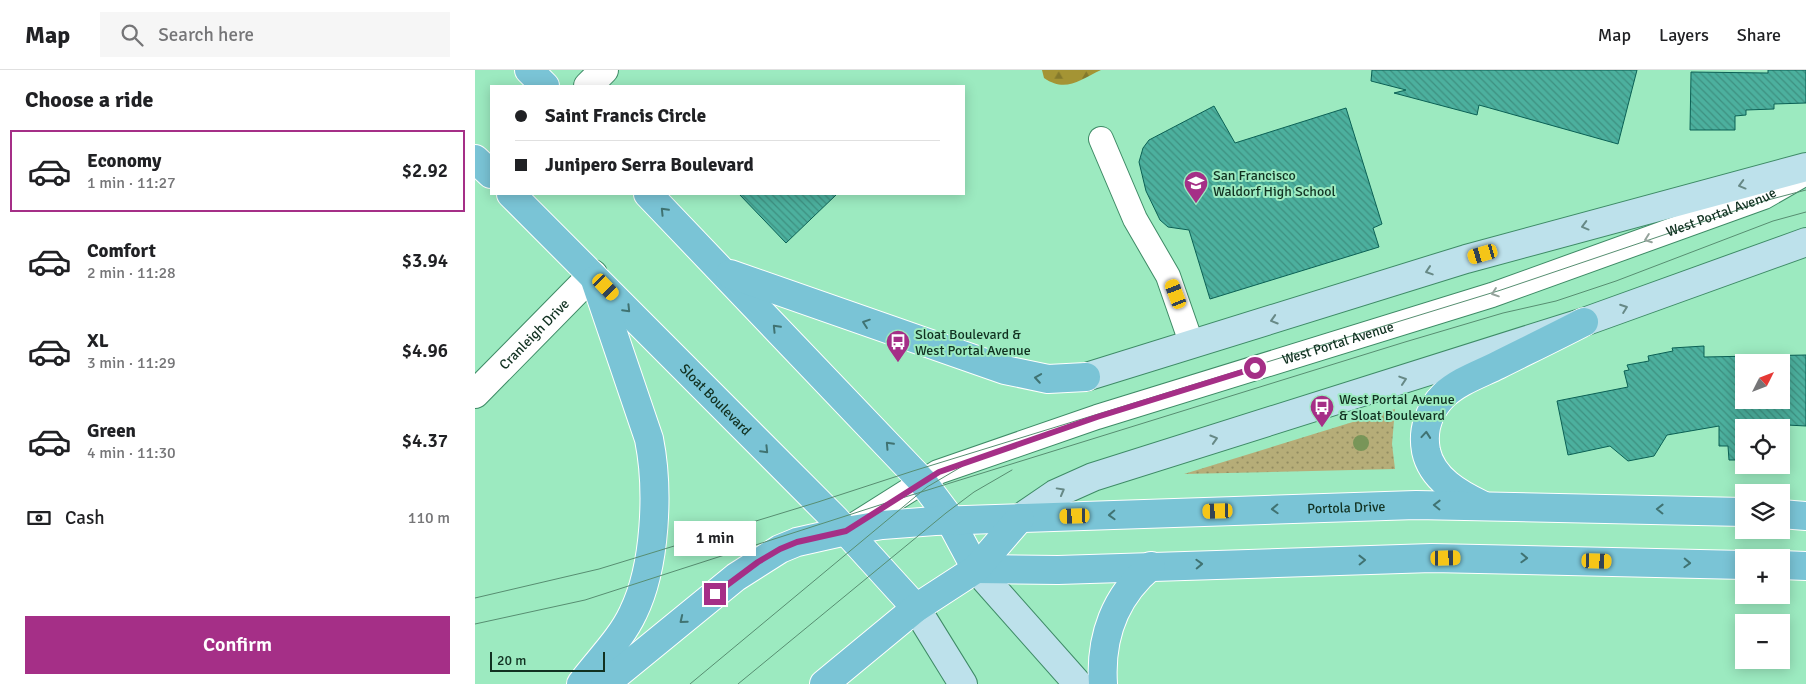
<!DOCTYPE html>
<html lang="en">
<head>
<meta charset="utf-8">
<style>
  body { margin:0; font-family:Signika,sans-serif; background:#f6f6f6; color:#202124; height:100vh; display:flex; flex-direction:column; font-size:19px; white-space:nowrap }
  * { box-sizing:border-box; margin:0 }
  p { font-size:16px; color:#757577 }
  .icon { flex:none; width:28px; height:28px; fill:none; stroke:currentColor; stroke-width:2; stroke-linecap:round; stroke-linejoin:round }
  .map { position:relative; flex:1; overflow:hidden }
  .details { display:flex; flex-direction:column; background:#fff; width:475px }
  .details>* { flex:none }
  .hud { position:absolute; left:15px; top:15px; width:475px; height:110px; border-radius:0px; box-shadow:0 2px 12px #0003; display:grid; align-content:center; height:110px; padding:0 25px; background:#fff }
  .needle { width:32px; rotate:48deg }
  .buttons { position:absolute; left:1260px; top:284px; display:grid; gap:10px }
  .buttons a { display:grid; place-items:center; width:55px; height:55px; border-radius:0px; background:#fff; box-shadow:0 2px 12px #0003; font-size:25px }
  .scale { position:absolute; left:15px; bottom:12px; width:115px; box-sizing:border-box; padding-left:5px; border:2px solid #113121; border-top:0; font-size:14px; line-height:18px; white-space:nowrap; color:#113121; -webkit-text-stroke:4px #9ceac0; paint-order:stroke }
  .end { position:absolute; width:22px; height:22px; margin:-11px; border:6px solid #a52f87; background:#fff; box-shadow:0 0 0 2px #fff }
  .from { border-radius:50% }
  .bubble { position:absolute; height:35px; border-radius:0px; background:#fff; box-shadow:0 2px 12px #0003; font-size:16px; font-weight:600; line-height:35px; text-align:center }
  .car { position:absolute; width:15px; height:30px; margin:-15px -8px; border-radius:6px; box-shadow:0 0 4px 1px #0007; background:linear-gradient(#f5c518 24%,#345 0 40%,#f5c518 0 76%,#345 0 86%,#f5c518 0) }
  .hud b { display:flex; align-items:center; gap:18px; height:48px; font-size:19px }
  .hud b+b { border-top:1px solid #e0e0e0 }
  .hud i { width:12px; height:12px; background:#202124 }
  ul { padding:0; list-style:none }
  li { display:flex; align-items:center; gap:15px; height:82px; margin:0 10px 8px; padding:0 15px; border:2px solid transparent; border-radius:0px }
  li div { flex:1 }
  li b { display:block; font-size:19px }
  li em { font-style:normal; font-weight:600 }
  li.current { border-color:#a52f87 }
  li>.icon { width:45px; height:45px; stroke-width:1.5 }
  h2 { padding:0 25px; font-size:22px; line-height:60px }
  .pay { display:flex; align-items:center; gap:12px; height:55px; padding:0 25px; font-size:19px }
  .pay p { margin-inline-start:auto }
  .cta { display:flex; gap:10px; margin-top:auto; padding:10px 25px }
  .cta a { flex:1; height:58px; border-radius:0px; background:#a52f87; color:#fff; font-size:20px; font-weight:600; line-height:58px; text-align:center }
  header { display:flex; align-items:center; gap:30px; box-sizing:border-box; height:70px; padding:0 25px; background:#fff; border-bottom:1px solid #e0e0e0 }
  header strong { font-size:24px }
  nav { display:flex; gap:28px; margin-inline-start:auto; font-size:18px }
  .search { width:350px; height:45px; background:#f6f6f6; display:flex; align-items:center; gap:12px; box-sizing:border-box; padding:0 18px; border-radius:0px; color:#757577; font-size:19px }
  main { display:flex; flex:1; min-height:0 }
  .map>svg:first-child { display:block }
  .grass { fill:url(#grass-dots) }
  .forest { fill:url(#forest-firs) }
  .building { fill:url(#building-back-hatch); stroke:#0b6155; fill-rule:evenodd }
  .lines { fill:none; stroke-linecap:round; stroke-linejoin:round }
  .lane-casing { stroke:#3e8b66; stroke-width:26 }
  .street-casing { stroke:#3e8b66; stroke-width:30 }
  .secondary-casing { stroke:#3e8b66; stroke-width:30 }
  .primary-casing { stroke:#fff; stroke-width:30 }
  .lane { stroke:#fff; stroke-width:24 }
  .street { stroke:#fff; stroke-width:28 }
  .secondary { stroke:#bde1eb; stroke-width:28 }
  .primary { stroke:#7ac4d6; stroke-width:28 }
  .tram { stroke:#578e71; stroke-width:1 }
  .tree { fill:#789558 }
  .oneway { stroke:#678986 }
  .oneway2 { stroke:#407372 }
  .oneway3 { stroke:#94a29b }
  .route { stroke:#a52f87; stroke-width:6 }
  .labels { text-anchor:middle; stroke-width:4; stroke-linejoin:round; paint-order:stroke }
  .poi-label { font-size:14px; fill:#113121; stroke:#9ceac0; text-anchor:start }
  .street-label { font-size:14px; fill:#113121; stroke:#9ceac0 }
</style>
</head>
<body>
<header>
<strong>Map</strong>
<div class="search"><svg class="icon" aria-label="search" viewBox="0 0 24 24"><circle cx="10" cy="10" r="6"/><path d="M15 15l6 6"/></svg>Search here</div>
<nav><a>Map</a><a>Layers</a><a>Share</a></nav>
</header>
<main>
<section class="details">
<h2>Choose a ride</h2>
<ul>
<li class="current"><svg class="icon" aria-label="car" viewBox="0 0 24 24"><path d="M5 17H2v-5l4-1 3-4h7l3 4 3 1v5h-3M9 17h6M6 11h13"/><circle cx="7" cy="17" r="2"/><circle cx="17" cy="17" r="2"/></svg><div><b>Economy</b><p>1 min · 11:27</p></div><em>$2.92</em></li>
<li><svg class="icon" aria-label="car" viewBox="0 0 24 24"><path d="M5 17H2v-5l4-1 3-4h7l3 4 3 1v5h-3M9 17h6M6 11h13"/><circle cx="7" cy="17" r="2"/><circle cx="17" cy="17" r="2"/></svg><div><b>Comfort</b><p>2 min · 11:28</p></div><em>$3.94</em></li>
<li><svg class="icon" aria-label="car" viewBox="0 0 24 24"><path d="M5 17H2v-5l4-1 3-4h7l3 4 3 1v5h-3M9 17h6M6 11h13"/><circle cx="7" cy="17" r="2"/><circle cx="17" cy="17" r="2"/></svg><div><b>XL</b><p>3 min · 11:29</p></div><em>$4.96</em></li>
<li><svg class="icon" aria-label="car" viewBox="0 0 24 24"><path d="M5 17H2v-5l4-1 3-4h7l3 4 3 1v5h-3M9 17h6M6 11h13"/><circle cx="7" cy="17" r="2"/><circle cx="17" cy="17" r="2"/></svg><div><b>Green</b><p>4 min · 11:30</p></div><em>$4.37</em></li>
</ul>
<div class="pay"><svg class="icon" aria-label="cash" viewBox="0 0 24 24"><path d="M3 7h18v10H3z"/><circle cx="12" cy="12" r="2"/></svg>Cash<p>110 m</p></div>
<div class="cta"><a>Confirm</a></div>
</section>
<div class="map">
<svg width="1331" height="614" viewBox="0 0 1331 614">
  <defs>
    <pattern id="grass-dots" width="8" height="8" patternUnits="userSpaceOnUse" patternTransform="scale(1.25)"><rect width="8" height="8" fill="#b6ad78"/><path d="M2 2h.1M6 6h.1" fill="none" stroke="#938d62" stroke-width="1.8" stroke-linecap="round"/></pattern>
    <pattern id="forest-firs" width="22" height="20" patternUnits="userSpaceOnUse" patternTransform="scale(1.25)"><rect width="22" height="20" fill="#a49434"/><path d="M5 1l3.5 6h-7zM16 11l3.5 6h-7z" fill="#84792c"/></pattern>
    <pattern id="building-back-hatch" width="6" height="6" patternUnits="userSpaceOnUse" patternTransform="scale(1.25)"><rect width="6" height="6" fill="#4cb09e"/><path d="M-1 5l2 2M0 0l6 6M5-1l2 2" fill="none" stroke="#3e9080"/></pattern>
  </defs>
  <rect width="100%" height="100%" fill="#9ceac0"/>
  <!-- grass -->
  <polygon class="grass" points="920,339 917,374 920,399 709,404"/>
  <!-- forest -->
  <path class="forest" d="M567 0H626C604 10 591 23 569 8Z"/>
  <!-- building -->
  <g class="building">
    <polygon points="897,0 1162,0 1143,74 1004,35 1002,45 919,23 931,20 896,11"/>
    <polygon points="1293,0 1331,0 1331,33 1299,34 1299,39 1271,40 1271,45 1260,46 1260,60 1215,60 1216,2 1293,3"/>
    <polygon points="739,36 760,73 871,38 907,154 898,158 904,177 735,229 714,160 693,157 685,150 671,121 664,92 668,78 674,70"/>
    <polygon points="264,124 362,124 311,173"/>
    <path d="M1229 276V287L1331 285V356L1312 355V389H1306V358H1269V390H1254L1253 376H1244V356L1192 365 1179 386 1153 391 1135 376 1093 385 1082 331 1153 317 1149 301 1154 300 1152 295 1174 291 1173 286 1198 281 1197 278ZM1269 292H1306V330H1269Z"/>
  </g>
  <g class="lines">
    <defs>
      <g id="lane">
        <polyline points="626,69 660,149 693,206 717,275"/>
        <path id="s1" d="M371 460 463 402 622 347 1017 225 1289 127 1331 103"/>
      </g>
      <g id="street">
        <polyline points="113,16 129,0"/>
        <path id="s2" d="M0 324 118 204"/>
      </g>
      <g id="secondary">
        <polyline points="611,307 991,189 1331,97"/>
        <polyline points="545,448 580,424 618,407 1109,252 1331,172"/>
        <polyline points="501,499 603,614"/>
        <polyline points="441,538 488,614"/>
      </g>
      <g id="primary">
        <polyline points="54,0 70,16"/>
        <polyline points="0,89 16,104"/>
        <path id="s3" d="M36 124 360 449 441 538"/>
        <polyline points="173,124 447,411 471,443 501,499"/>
        <polyline points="255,204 530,300 573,309 611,307"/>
        <path d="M1007 435C984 424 957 409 951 381 947 360 954 340 969 325 984 311 1005 304 1023 295 1051 281 1080 267 1109 252"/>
        <polyline points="1306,444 1331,446"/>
        <polyline points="1306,495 1331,496"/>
        <polyline points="501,499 583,500 957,488 1269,495"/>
        <path d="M106 614C123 591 146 569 158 543 181 496 184 419 174 369L120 210"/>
        <path id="s4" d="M130 614 261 507 305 479 322 472 371 461 407 455 460 451 941 435 1269 442"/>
        <polyline points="349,614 441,538 501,499 545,448"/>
        <path d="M628 614C625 567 640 526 676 496"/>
      </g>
    </defs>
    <!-- lane casing -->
    <use href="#lane" class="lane-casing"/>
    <!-- street casing -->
    <use href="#street" class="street-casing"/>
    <!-- secondary casing -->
    <use href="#secondary" class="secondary-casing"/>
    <!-- primary casing -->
    <use href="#primary" class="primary-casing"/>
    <!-- lane -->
    <use href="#lane" class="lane"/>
    <!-- street -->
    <use href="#street" class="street"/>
    <!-- secondary -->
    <use href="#secondary" class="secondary"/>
    <!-- primary -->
    <use href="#primary" class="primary"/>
    <!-- tram -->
    <g class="tram">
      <polyline points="0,528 124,499 343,432 438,401 1026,220 1289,131 1331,120"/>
      <polyline points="0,554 110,530 414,432 930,272 1028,243 1081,231 1141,211 1298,151 1331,142"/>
      <polyline points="215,614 452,417 503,387"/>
      <polyline points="263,614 471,443 499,422 537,400"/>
    </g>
  </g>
  <!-- trees -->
  <circle class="tree" cx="886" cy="373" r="8"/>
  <!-- one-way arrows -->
  <defs><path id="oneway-chevron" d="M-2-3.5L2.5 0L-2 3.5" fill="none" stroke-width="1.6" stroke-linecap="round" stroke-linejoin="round" transform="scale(1.25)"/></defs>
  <g class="oneway">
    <use href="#oneway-chevron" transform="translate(1267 115) rotate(165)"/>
    <use href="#oneway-chevron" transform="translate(1110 156) rotate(165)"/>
    <use href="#oneway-chevron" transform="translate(954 201) rotate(162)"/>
    <use href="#oneway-chevron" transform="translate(1149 238) rotate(-20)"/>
    <use href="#oneway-chevron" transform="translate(799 250) rotate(163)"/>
    <use href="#oneway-chevron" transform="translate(928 310) rotate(-18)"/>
    <use href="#oneway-chevron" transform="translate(739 369) rotate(-17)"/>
    <use href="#oneway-chevron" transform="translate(586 421) rotate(-29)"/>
  </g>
  <g class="oneway2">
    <use href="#oneway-chevron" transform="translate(189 141) rotate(-134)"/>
    <use href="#oneway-chevron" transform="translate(152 239) rotate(46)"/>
    <use href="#oneway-chevron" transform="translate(391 253) rotate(-161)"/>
    <use href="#oneway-chevron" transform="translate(301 258) rotate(-134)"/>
    <use href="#oneway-chevron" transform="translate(563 308) rotate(-171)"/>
    <use href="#oneway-chevron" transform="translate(951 365) rotate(-85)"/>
    <use href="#oneway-chevron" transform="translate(414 375) rotate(-133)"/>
    <use href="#oneway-chevron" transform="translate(290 380) rotate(46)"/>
    <use href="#oneway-chevron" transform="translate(962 435) rotate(-179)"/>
    <use href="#oneway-chevron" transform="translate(800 439) rotate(178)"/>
    <use href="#oneway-chevron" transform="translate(1185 439) rotate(-179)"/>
    <use href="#oneway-chevron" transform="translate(637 445) rotate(178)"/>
    <use href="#oneway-chevron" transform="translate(1049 488) rotate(2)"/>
    <use href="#oneway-chevron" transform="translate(887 490) rotate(-1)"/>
    <use href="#oneway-chevron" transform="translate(1212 493) rotate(2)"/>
    <use href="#oneway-chevron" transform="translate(724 494) rotate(-2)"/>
    <use href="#oneway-chevron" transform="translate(208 550) rotate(141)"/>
  </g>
  <g class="oneway3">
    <use href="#oneway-chevron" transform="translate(1173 169) rotate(160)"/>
    <use href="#oneway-chevron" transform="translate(1020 223) rotate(161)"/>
  </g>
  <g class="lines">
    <!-- route -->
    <polyline class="route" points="240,524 283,492 305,479 322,472 371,461 464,402 622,347 780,298"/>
  </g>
  <!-- icons -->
  <defs>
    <symbol id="school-pin" viewBox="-11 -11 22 30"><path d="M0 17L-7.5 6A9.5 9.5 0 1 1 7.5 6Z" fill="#a52f87" stroke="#9ceac0"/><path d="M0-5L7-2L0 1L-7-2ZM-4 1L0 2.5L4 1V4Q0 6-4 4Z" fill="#fff"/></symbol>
    <symbol id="bus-pin" viewBox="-11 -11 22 30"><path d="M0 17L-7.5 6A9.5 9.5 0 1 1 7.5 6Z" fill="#a52f87" stroke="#9ceac0"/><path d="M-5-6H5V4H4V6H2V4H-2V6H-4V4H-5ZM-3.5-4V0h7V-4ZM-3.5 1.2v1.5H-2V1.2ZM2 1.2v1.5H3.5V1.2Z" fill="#fff"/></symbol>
  </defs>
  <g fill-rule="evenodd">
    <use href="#school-pin" x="707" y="99" width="28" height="38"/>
    <use href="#bus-pin" x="409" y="258" width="28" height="38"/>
    <use href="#bus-pin" x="833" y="323" width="28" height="38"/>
  </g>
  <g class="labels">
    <!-- poi labels -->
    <g class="poi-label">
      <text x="738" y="110">San Francisco<tspan x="738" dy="16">Waldorf High School</tspan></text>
      <text x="440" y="269">Sloat Boulevard &amp;<tspan x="440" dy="16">West Portal Avenue</tspan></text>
      <text x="864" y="334">West Portal Avenue<tspan x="864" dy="16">&amp; Sloat Boulevard</tspan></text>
    </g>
    <!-- street labels -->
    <g class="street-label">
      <text dy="5" stroke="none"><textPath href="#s1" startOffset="934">West Portal Avenue</textPath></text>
      <text dy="5" stroke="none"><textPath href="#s2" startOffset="84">Cranleigh Drive</textPath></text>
      <text dy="5" stroke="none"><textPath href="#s1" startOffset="529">West Portal Avenue</textPath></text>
      <text dy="5" stroke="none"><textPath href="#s3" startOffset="290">Sloat Boulevard</textPath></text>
      <text dy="5" stroke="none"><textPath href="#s4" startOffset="791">Portola Drive</textPath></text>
    </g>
  </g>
</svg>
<div class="buttons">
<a><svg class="needle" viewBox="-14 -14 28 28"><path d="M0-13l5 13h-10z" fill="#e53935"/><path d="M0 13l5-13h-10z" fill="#757577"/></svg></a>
<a><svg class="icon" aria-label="locate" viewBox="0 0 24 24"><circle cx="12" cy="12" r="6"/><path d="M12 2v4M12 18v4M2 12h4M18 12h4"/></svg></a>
<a><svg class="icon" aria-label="layers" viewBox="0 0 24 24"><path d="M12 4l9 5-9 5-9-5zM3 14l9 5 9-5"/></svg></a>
<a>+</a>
<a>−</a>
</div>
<div class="scale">20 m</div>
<i class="end from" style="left:780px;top:298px"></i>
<i class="end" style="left:240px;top:524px"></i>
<div class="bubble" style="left:199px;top:451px;width:82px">1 min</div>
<i class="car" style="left:1008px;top:184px;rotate:254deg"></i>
<i class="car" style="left:131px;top:217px;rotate:136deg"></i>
<i class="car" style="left:701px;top:224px;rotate:339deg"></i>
<i class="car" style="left:743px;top:441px;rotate:268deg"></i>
<i class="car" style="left:600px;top:446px;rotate:268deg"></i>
<i class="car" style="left:971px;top:488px;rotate:89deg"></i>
<i class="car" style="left:1122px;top:491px;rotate:92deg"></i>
<div class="hud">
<b><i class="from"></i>Saint Francis Circle</b>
<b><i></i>Junipero Serra Boulevard</b>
</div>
</div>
</main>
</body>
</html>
